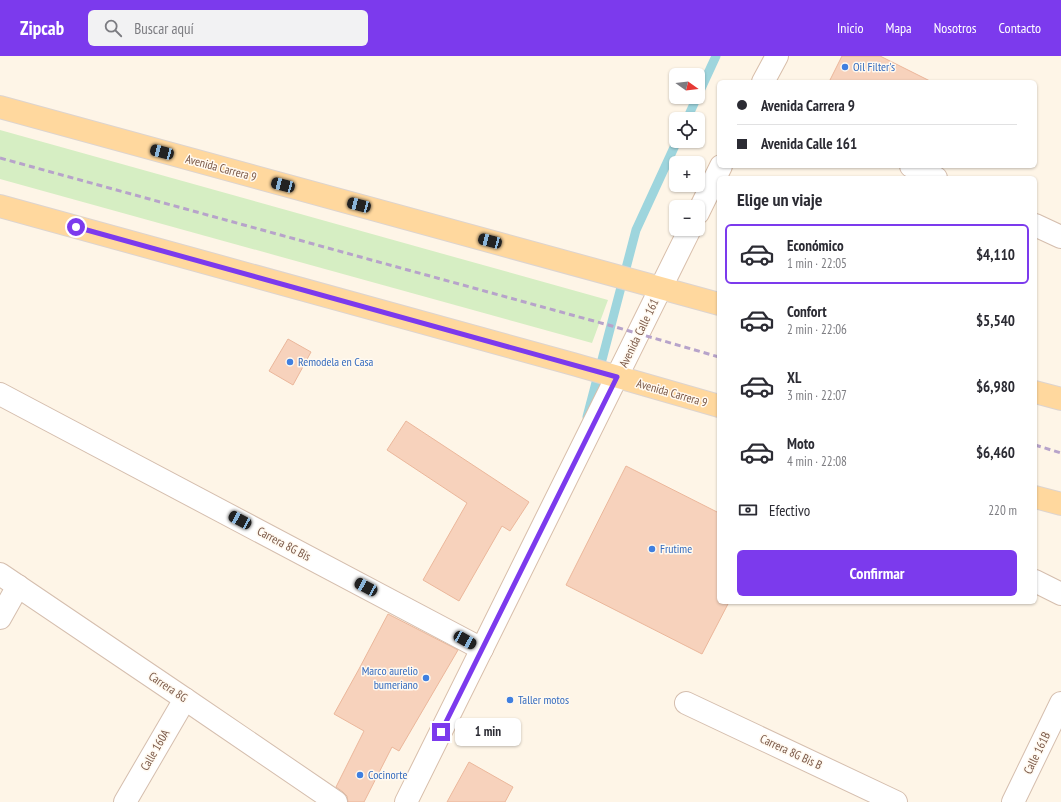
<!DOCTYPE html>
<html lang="es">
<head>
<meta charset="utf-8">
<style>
  body { margin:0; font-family:"PT Sans Narrow",sans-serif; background:#f2f2f3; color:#2b2b33; height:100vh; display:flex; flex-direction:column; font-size:15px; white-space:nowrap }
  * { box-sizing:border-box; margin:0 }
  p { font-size:13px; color:#7c7c81 }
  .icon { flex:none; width:22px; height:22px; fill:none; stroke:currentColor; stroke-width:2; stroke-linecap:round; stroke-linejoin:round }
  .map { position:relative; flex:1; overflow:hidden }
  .details { position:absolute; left:717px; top:120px; width:320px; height:428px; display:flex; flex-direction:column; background:#fff; border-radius:6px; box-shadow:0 1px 3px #0004 }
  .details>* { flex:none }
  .guide { position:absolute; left:717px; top:24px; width:320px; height:88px; border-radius:6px; box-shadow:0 1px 3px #0004; display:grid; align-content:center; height:88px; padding:0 20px; background:#fff }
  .needle { width:26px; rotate:104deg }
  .tools { position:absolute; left:669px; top:12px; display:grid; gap:8px }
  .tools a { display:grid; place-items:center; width:36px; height:36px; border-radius:6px; background:#fff; box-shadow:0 1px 3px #0004; font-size:20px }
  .end { position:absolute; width:18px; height:18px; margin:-9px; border:5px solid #7c3aed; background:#fff; box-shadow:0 0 0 2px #fff }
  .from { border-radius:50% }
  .bubble { position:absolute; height:28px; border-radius:6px; background:#fff; box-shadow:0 1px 3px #0004; font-size:13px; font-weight:800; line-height:28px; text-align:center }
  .car { position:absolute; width:12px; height:24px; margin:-12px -6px; border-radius:5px; box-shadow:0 0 3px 1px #0007; background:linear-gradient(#222 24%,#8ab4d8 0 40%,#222 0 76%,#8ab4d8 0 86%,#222 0) }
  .guide b { display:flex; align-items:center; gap:14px; height:38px; font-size:15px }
  .guide b+b { border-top:1px solid #e1e1e2 }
  .guide i { width:10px; height:10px; background:#2b2b33 }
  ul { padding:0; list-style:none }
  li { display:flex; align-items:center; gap:12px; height:60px; margin:0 8px 6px; padding:0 12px; border:2px solid transparent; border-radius:6px }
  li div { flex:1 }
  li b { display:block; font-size:15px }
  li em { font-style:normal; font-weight:800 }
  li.selected { border-color:#7c3aed }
  li>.icon { width:36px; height:36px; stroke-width:1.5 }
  h2 { padding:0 20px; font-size:18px; line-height:48px }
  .pay { display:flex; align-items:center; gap:10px; height:44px; padding:0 20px; font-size:15px }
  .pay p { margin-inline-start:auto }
  .button { display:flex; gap:8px; margin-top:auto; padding:8px 20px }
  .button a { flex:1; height:46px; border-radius:6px; background:#7c3aed; color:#fff; font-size:16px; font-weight:800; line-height:46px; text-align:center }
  header { display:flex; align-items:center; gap:24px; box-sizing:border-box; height:56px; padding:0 20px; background:#7c3aed; color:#fff }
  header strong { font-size:19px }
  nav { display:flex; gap:22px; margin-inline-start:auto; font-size:14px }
  .search { width:280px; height:36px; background:#f2f2f3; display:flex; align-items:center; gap:10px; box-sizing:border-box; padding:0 14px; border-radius:6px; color:#7c7c81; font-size:15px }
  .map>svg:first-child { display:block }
  .green { fill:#d6eec3 }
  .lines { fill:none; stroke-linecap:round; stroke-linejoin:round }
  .stream { stroke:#9ed5dd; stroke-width:9 }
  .building { fill:#f7d2bc; stroke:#ebb79b }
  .street-casing { stroke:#d5beae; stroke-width:24 }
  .secondary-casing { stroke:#d8beaa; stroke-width:24 }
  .primary-casing { stroke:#ddd4cf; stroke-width:24 }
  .street { stroke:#fff; stroke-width:22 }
  .secondary { stroke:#fff; stroke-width:22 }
  .primary { stroke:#ffd89e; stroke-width:22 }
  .rail { stroke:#b7a3ca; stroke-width:3; stroke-dasharray:6 4; stroke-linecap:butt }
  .route { stroke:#7c3aed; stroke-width:5 }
  .shop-dot { fill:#3f7fe0; stroke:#fff9f0; stroke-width:1.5 }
  .labels { text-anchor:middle; stroke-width:3; stroke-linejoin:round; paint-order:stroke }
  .shop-label { font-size:12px; fill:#366cbe; stroke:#fff9f0; text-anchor:start }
  .street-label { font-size:12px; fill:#7b5948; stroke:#fff9f0 }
</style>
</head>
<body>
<header>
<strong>Zipcab</strong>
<div class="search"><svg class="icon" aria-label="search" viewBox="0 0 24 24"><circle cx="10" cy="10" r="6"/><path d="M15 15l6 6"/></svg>Buscar aquí</div>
<nav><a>Inicio</a><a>Mapa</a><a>Nosotros</a><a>Contacto</a></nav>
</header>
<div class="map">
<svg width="1061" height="746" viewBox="0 0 1061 746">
  <rect width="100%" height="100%" fill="#fef5e7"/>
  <!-- green -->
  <polygon class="green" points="0,74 608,244 592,287 0,123"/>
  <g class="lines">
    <!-- stream -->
    <g class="stream">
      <polyline points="698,39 716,0"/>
      <polyline points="687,63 697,41"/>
      <polyline points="587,361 636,174 677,85"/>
    </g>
  </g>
  <!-- building -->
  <g class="building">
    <polygon points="842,0 880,0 932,26 829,26"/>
    <polygon points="288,283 311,296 293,329 269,315"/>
    <polygon points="406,365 529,446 510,475 502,470 459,545 423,524 467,447 387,394"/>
    <polygon points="626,410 719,457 719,546 729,546 702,598 566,529"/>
    <polygon points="388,558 458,594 399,695 392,691 364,746 348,746 347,740 343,736 336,731 364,675 334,658 359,613"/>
    <polygon points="469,706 513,731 505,746 447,746"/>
  </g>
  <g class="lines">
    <defs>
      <g id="street">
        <polyline points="911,110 936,122"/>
        <polyline points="1035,169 1061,181"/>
        <polyline points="0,338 482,593"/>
        <polyline points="0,518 185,643 336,746"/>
        <polyline points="1035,525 1061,538"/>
        <polyline points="0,562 18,530"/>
        <polyline points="686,647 896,746"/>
        <polyline points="125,746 185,643"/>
        <polyline points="1013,746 1061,647"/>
      </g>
      <g id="secondary">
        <polyline points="763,26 777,0"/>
        <polyline points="698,157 721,110"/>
        <polyline points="406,746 690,173"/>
      </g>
      <g id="primary">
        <polyline points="0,51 719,248"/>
        <polyline points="0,150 573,308 719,350"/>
        <polyline points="1035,336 1061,343"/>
        <polyline points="1035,441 1061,448"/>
      </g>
    </defs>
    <!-- street casing -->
    <use href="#street" class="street-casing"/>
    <!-- secondary casing -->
    <use href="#secondary" class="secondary-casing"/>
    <!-- primary casing -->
    <use href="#primary" class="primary-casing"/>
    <!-- street -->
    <use href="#street" class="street"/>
    <!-- secondary -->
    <use href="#secondary" class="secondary"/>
    <!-- primary -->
    <use href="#primary" class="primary"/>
    <!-- rail -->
    <g class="rail">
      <polyline points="0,102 612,270 719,301"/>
      <polyline points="1035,389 1061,397"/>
    </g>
  </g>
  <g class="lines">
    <!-- route -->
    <polyline class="route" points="76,171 617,321 441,676"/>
  </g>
  <!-- markers -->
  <g class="shop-dot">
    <circle cx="845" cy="11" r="4"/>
    <circle cx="290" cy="306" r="4"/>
    <circle cx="652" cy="493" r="4"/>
    <circle cx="426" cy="622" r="4"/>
    <circle cx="510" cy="644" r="4"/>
    <circle cx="360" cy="719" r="4"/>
  </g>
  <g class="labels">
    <!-- shop labels -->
    <g class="shop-label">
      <text x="853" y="15">Oil Filter's</text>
      <text x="298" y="310">Remodela en Casa</text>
      <text x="660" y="497">Frutime</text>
      <text x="418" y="619" text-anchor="end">Marco aurelio<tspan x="418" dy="14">bumeriano</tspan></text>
      <text x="518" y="648">Taller motos</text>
      <text x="368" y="723">Cocinorte</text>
    </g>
    <!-- street labels -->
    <g class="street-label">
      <text transform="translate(221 112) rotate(15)" y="4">Avenida Carrera 9</text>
      <text transform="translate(639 277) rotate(-64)" y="4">Avenida Calle 161</text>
      <text transform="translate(672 337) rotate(16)" y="4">Avenida Carrera 9</text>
      <text transform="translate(284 488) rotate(28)" y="4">Carrera 8G Bis</text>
      <text transform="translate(168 631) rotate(34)" y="4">Carrera 8G</text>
      <text transform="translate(155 694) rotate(-60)" y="4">Calle 160A</text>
      <text transform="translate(791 696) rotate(25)" y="4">Carrera 8G Bis B</text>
      <text transform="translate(1037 697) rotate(-64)" y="4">Calle 161B</text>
    </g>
  </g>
</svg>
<div class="tools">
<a><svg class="needle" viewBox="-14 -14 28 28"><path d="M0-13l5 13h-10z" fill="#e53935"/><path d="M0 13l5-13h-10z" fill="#7c7c81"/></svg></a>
<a><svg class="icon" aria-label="locate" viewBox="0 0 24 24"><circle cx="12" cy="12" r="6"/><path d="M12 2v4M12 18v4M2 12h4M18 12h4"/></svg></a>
<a>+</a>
<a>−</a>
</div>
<i class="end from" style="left:76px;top:171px"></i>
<i class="end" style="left:441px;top:676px"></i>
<div class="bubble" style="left:455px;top:662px;width:66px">1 min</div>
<i class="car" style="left:162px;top:96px;rotate:285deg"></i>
<i class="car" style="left:283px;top:129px;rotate:285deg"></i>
<i class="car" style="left:359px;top:149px;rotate:285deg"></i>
<i class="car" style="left:490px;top:185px;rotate:285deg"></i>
<i class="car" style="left:240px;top:464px;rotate:298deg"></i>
<i class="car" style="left:366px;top:531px;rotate:298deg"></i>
<i class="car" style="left:465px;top:584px;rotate:119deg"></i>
<div class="guide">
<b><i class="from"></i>Avenida Carrera 9</b>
<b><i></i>Avenida Calle 161</b>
</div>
<section class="details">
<h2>Elige un viaje</h2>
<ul>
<li class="selected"><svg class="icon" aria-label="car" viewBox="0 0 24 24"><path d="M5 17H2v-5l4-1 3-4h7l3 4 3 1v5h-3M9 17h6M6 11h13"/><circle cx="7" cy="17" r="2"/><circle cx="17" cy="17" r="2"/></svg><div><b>Económico</b><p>1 min · 22:05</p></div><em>$4,110</em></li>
<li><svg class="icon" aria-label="car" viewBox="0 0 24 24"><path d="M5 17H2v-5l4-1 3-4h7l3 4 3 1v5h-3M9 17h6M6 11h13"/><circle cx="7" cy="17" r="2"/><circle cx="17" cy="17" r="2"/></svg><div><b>Confort</b><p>2 min · 22:06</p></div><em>$5,540</em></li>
<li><svg class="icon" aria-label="car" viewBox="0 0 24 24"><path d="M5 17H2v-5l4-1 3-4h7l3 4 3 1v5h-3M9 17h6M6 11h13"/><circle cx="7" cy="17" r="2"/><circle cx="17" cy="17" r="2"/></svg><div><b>XL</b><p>3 min · 22:07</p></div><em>$6,980</em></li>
<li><svg class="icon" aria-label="car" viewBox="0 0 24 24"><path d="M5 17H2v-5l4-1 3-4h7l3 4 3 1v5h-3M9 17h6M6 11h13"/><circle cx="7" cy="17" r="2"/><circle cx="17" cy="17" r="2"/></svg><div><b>Moto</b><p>4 min · 22:08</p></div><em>$6,460</em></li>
</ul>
<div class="pay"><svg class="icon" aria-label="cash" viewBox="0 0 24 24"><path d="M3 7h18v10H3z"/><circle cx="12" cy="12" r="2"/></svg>Efectivo<p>220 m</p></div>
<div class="button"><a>Confirmar</a></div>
</section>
</div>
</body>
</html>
